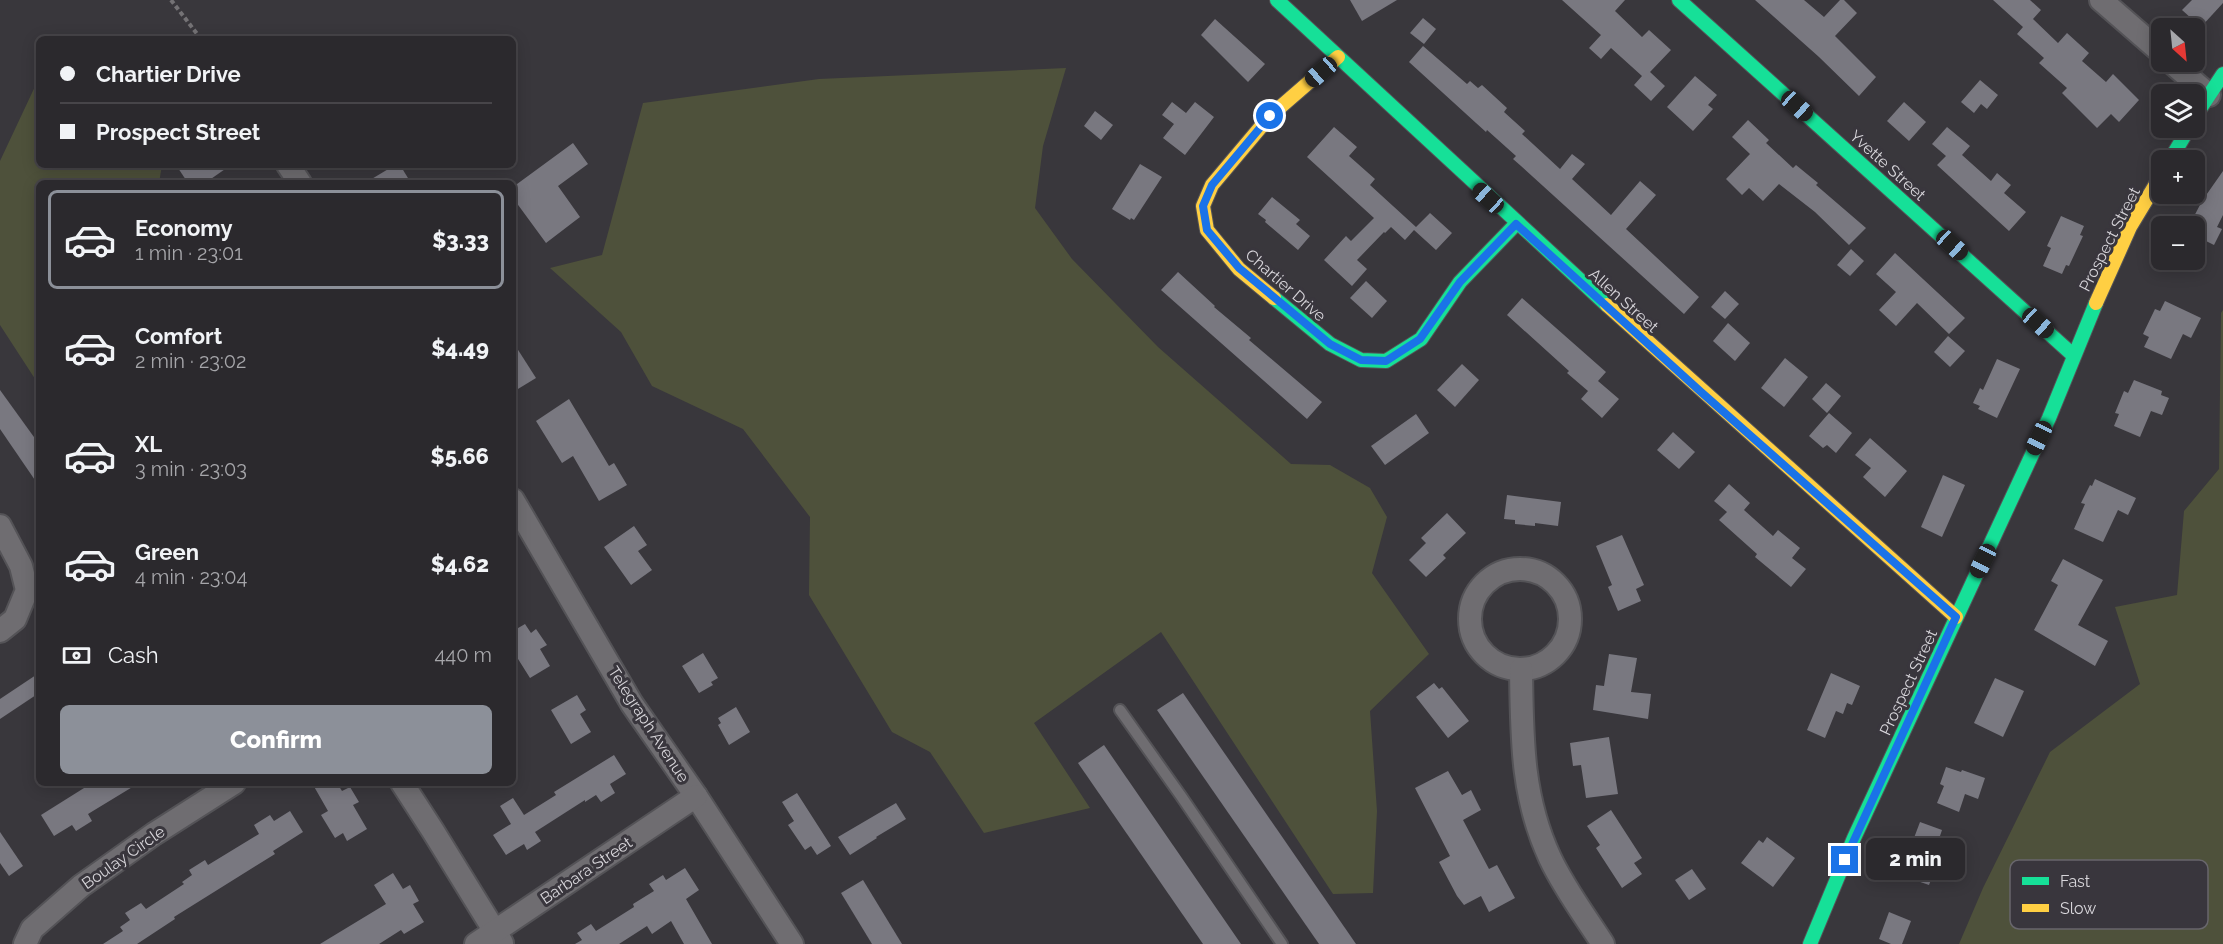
<!DOCTYPE html>
<html lang="en">
<head>
<meta charset="utf-8">
<style>
  body { margin:0; font-family:Raleway,sans-serif; background:#373539; color:#f1f3f6; height:100vh; display:flex; flex-direction:column; font-size:22px; white-space:nowrap }
  * { box-sizing:border-box; margin:0 }
  p { font-size:20px; color:#a6a6aa }
  .icon { flex:none; width:33px; height:33px; fill:none; stroke:currentColor; stroke-width:2; stroke-linecap:round; stroke-linejoin:round }
  .map { position:relative; flex:1; overflow:hidden }
  .side { position:absolute; left:36px; top:180px; width:480px; height:606px; display:flex; flex-direction:column; background:#2b292d; border-radius:9px; box-shadow:0 3px 15px #0003,0 0 0 2px #474549 }
  .side>* { flex:none }
  .banner { position:absolute; left:36px; top:36px; width:480px; height:132px; border-radius:9px; box-shadow:0 3px 15px #0003,0 0 0 2px #474549; display:grid; align-content:center; height:132px; padding:0 24px; background:#2b292d }
  .needle { width:39px; rotate:153deg }
  .buttons { position:absolute; left:2151px; top:18px; display:grid; gap:12px }
  .buttons a { display:grid; place-items:center; width:54px; height:54px; border-radius:9px; background:#2b292d; box-shadow:0 3px 15px #0003,0 0 0 2px #474549; font-size:30px }
  .end { position:absolute; width:27px; height:27px; margin:-14px; border:8px solid #1a73e8; background:#fff; box-shadow:0 0 0 3px #fff }
  .from { border-radius:50% }
  .bubble { position:absolute; height:42px; border-radius:9px; background:#2b292d; box-shadow:0 3px 15px #0003,0 0 0 2px #474549; font-size:20px; font-weight:800; line-height:42px; text-align:center }
  .car { position:absolute; width:18px; height:36px; margin:-18px -9px; border-radius:8px; box-shadow:0 0 4px 2px #0007; background:linear-gradient(#222 24%,#8ab4d8 0 40%,#222 0 76%,#8ab4d8 0 86%,#222 0) }
  .banner b { display:flex; align-items:center; gap:21px; height:57px; font-size:22px }
  .banner b+b { border-top:2px solid #474549 }
  .banner i { width:15px; height:15px; background:#f1f3f6 }
  ul { padding:10px 0 0; list-style:none }
  li { display:flex; align-items:center; gap:18px; height:99px; margin:0 12px 9px; padding:0 12px; border:3px solid transparent; border-radius:9px }
  li div { flex:1 }
  li b { display:block; font-size:22px }
  li em { font-style:normal; font-weight:800 }
  li.selected { border-color:#8c9099 }
  li>.icon { width:54px; height:54px; stroke-width:1.5 }
  .pay { display:flex; align-items:center; gap:15px; height:66px; padding:0 24px; font-size:22px }
  .pay p { margin-inline-start:auto }
  .primary-button { display:flex; gap:12px; margin-top:auto; padding:12px 24px }
  .primary-button a { flex:1; height:69px; border-radius:9px; background:#8c9099; color:#fff; font-size:24px; font-weight:800; line-height:69px; text-align:center }
  .map>svg:first-child { display:block }
  .green { fill:#4e513b }
  .building { fill:#797880 }
  .lines { fill:none; stroke-linecap:round; stroke-linejoin:round }
  .lane-casing { stroke:#545357; stroke-width:14 }
  .street-casing { stroke:#545357; stroke-width:26 }
  .fast-casing { stroke:#545357; stroke-width:16 }
  .slow-casing { stroke:#545357; stroke-width:16 }
  .path { stroke:#747275; stroke-width:4; stroke-dasharray:4.5 3; stroke-linecap:butt }
  .lane { stroke:#6f6d71; stroke-width:10 }
  .street { stroke:#6f6d71; stroke-width:22 }
  .fast { stroke:#16e098; stroke-width:14 }
  .slow { stroke:#ffcf43; stroke-width:14 }
  .route { stroke:#1a73e8; stroke-width:8 }
  .labels { text-anchor:middle; stroke-width:6; stroke-linejoin:round; paint-order:stroke }
  .street-label { font-size:16px; fill:#d7d5da; stroke:#39363d }
  .key { fill:#39363d; stroke:#68666c; stroke-width:1.5 }
  .key-label { font-size:16px; fill:#d7d5da }
</style>
</head>
<body>
<div class="map">
<svg width="2223" height="944" viewBox="0 0 2223 944">
  <rect width="100%" height="100%" fill="#39373c"/>
  <!-- green -->
  <g class="green">
    <polygon points="1066,68 1043,146 1035,208 1072,259 1158,347 1291,464 1330,465 1370,488 1387,517 1372,573 1429,654 1370,711 1377,811 1373,893 1333,894 1161,632 1034,723 1090,808 984,833 930,752 892,732 809,595 810,517 743,429 652,386 621,332 550,268 602,255 643,103 819,79"/>
    <polygon points="39,78 39,165 162,165 159,183 39,183 39,385 0,325 0,161"/>
    <polygon points="2223,310 2223,944 1959,944 1983,888 2050,752 2140,684 2115,607 2177,595 2184,511 2219,469 2221,313"/>
  </g>
  <!-- building -->
  <g class="building">
    <polygon points="1350,0 1397,0 1362,21"/>
    <polygon points="1562,0 1625,0 1615,11 1642,37 1649,30 1671,50 1650,72 1665,86 1651,101 1634,85 1642,76 1611,48 1601,59 1589,48 1601,35"/>
    <polygon points="1755,0 1804,0 1824,17 1840,0 1844,0 1857,13 1835,36 1876,77 1859,96 1819,57"/>
    <polygon points="1993,0 2030,0 2041,10 2033,19 2058,43 2067,33 2089,53 2082,61 2106,82 2113,74 2139,100 2119,122 2111,114 2097,128 2062,93 2067,88 2039,63 2044,58 2017,34 2023,27"/>
    <polygon points="2192,0 2223,0 2223,3 2201,27 2182,10"/>
    <polygon points="1423,18 1436,29 1424,44 1410,33"/>
    <polygon points="1215,19 1265,64 1248,82 1201,35"/>
    <polygon points="1423,46 1467,84 1470,81 1478,88 1482,85 1507,108 1504,112 1525,131 1522,134 1560,169 1572,154 1585,164 1572,179 1611,215 1640,181 1656,195 1626,229 1699,297 1684,314 1521,166 1513,159 1516,156 1487,130 1486,132 1476,123 1409,62"/>
    <polygon points="1695,76 1717,95 1708,105 1713,109 1693,131 1667,107"/>
    <polygon points="1980,80 1998,95 1987,109 1981,104 1974,113 1961,102"/>
    <polygon points="1172,102 1186,113 1195,102 1214,117 1185,155 1163,138 1174,124 1162,115"/>
    <polygon points="1904,102 1926,122 1909,141 1887,121"/>
    <polygon points="1095,111 1113,125 1101,140 1084,126"/>
    <polygon points="1748,120 1769,140 1766,143 1793,168 1796,165 1818,183 1816,185 1866,228 1849,245 1815,212 1779,184 1763,201 1749,188 1742,195 1726,179 1750,154 1732,137"/>
    <polygon points="1334,127 1357,147 1349,156 1375,179 1370,185 1416,227 1430,213 1452,233 1436,250 1414,230 1405,240 1391,227 1385,233 1384,232 1357,260 1367,269 1352,286 1324,260 1346,236 1351,241 1374,218 1307,157"/>
    <polygon points="1947,127 1970,146 1962,155 1991,181 1997,173 2011,185 2004,193 2026,212 2009,231 1937,165 1946,156 1932,144"/>
    <polygon points="573,143 588,164 558,186 580,217 546,243 513,198 513,187"/>
    <polygon points="1140,164 1162,177 1134,220 1131,218 1130,220 1112,209"/>
    <polygon points="176,165 231,165 205,183 188,183"/>
    <polygon points="395,165 400,165 411,183 365,183"/>
    <polygon points="2223,171 2223,215 2217,227 2222,229 2214,245 2206,241 2194,264 2194,226 2189,226 2202,201"/>
    <polygon points="1272,197 1300,220 1296,224 1310,236 1298,250 1265,222 1266,220 1258,214"/>
    <polygon points="2061,216 2084,226 2080,235 2083,236 2069,266 2066,265 2062,274 2043,266 2051,248 2047,246"/>
    <polygon points="1851,249 1864,261 1850,276 1837,265"/>
    <polygon points="1895,253 1965,318 1949,334 1917,303 1896,326 1879,310 1896,292 1876,274"/>
    <polygon points="1178,272 1215,306 1214,307 1251,338 1249,340 1322,402 1307,419 1161,290"/>
    <polygon points="1366,281 1387,301 1372,318 1350,298"/>
    <polygon points="1725,291 1739,304 1725,319 1711,307"/>
    <polygon points="1522,298 1606,372 1598,381 1619,399 1602,418 1581,399 1588,391 1567,373 1569,371 1507,315"/>
    <polygon points="2165,301 2201,318 2191,338 2183,334 2171,359 2144,347 2149,337 2143,334 2155,309 2160,311"/>
    <polygon points="1728,323 1750,343 1735,361 1713,341"/>
    <polygon points="1948,336 1965,351 1950,367 1934,352"/>
    <polygon points="513,342 536,378 513,392"/>
    <polygon points="1785,358 1808,377 1784,407 1761,388"/>
    <polygon points="1997,359 2020,369 1997,418 1978,409 1980,406 1973,403 1980,388 1983,390"/>
    <polygon points="1462,364 1479,380 1455,407 1437,390"/>
    <polygon points="2134,380 2162,391 2161,395 2169,398 2162,415 2151,411 2140,437 2114,426 2119,414 2115,413 2124,391 2128,393"/>
    <polygon points="1826,383 1841,396 1827,413 1812,399"/>
    <polygon points="0,390 39,444 39,486 0,429"/>
    <polygon points="569,399 609,466 614,463 627,485 599,501 573,456 562,463 536,421"/>
    <polygon points="1829,413 1852,433 1836,453 1827,445 1823,448 1809,436"/>
    <polygon points="1416,414 1429,433 1385,465 1371,446"/>
    <polygon points="1673,432 1695,452 1679,469 1657,450"/>
    <polygon points="1870,438 1907,471 1885,497 1863,477 1871,468 1855,455"/>
    <polygon points="1943,475 1965,485 1942,537 1921,527"/>
    <polygon points="2095,479 2136,498 2128,515 2118,510 2103,542 2074,529 2085,504 2081,503 2090,485 2092,486"/>
    <polygon points="1729,484 1750,503 1744,510 1773,536 1778,530 1800,548 1792,558 1806,569 1791,587 1755,557 1757,554 1719,520 1727,512 1714,501"/>
    <polygon points="1507,495 1561,502 1558,526 1535,523 1535,526 1515,524 1515,520 1504,519"/>
    <polygon points="1447,513 1466,533 1443,555 1446,558 1426,577 1409,560 1426,543 1421,538"/>
    <polygon points="634,526 647,545 638,551 652,570 631,585 604,547"/>
    <polygon points="1622,535 1644,585 1636,589 1641,601 1618,611 1608,587 1612,585 1596,546"/>
    <polygon points="2063,559 2103,580 2078,625 2108,641 2095,666 2034,630 2058,585 2051,581"/>
    <polygon points="525,624 531,633 536,629 547,645 540,649 550,666 530,678 513,651 513,631"/>
    <polygon points="703,653 718,678 711,682 713,685 699,693 682,666"/>
    <polygon points="1609,654 1637,658 1631,692 1651,694 1648,719 1593,710 1596,685 1604,686"/>
    <polygon points="39,673 39,693 0,719 0,699"/>
    <polygon points="1831,673 1860,686 1852,705 1847,703 1843,714 1836,711 1825,738 1807,730"/>
    <polygon points="1995,678 2024,691 2003,737 1974,723"/>
    <polygon points="1434,683 1439,689 1442,687 1469,721 1448,738 1416,697"/>
    <polygon points="1183,693 1356,944 1319,944 1157,710"/>
    <polygon points="577,695 586,710 580,714 591,732 571,744 551,710"/>
    <polygon points="736,707 750,732 729,745 718,725 721,723 718,718"/>
    <polygon points="1609,737 1618,794 1586,798 1581,765 1573,766 1570,743"/>
    <polygon points="1104,745 1241,944 1203,944 1078,763"/>
    <polygon points="614,755 626,774 610,784 615,793 601,802 596,795 585,802 585,800 535,832 541,841 527,850 524,844 506,855 493,835 511,824 500,806 513,798 524,815 556,795 554,792"/>
    <polygon points="1946,767 1961,772 1962,770 1985,778 1978,799 1965,794 1959,812 1937,803 1944,786 1940,784"/>
    <polygon points="1448,771 1462,795 1471,790 1481,810 1463,820 1489,869 1497,865 1515,898 1489,912 1481,896 1464,905 1457,896 1439,862 1450,856 1415,788"/>
    <polygon points="92,783 139,783 88,814 92,821 76,831 72,825 54,836 41,815"/>
    <polygon points="312,783 337,783 342,791 350,787 359,802 353,805 367,829 347,841 343,833 335,838 321,815 328,811"/>
    <polygon points="797,793 831,846 817,855 811,846 805,850 788,825 794,821 782,802"/>
    <polygon points="896,803 906,819 876,837 877,838 850,855 838,837"/>
    <polygon points="1611,810 1642,858 1634,863 1642,874 1622,888 1596,848 1600,845 1587,826"/>
    <polygon points="290,811 303,832 273,851 275,854 174,917 175,919 137,944 103,944 123,931 120,927 130,920 125,913 141,903 146,909 184,884 182,882 192,875 189,870 205,860 208,865 259,834 254,825 270,815 274,821"/>
    <polygon points="1920,822 1942,830 1935,851 1941,853 1929,885 1900,875"/>
    <polygon points="0,832 23,866 9,876 0,863"/>
    <polygon points="1767,837 1795,858 1773,887 1741,863 1759,840 1763,843"/>
    <polygon points="685,868 699,890 686,899 712,944 684,944 671,921 652,934 647,926 619,944 575,944 582,940 577,933 591,924 596,931 634,907 633,904 654,891 649,884 663,875 666,880"/>
    <polygon points="1692,869 1706,889 1689,900 1675,880"/>
    <polygon points="393,873 403,889 410,885 419,901 413,904 424,922 404,934 401,930 379,944 320,944 386,904 374,885"/>
    <polygon points="863,880 902,944 872,944 841,893"/>
    <polygon points="1889,912 1911,921 1902,944 1891,944 1879,939"/>
  </g>
  <g class="lines">
    <defs>
      <polyline id="lane" points="1120,710 1181,796 1282,944"/>
      <g id="street">
        <polyline points="2101,0 2162,53"/>
        <polyline points="2171,62 2209,95"/>
        <polyline points="288,165 300,183"/>
        <polyline points="513,500 632,704 696,796 792,944"/>
        <polyline points="0,526 21,566 27,590 15,619 0,631"/>
        <circle cx="1520" cy="619" r="50"/>
        <path d="M1521 669C1522 735 1521 796 1550 858 1564 888 1585 916 1603 944"/>
        <polyline points="402,783 433,831 502,943"/>
        <polyline points="25,944 32,929 81,886 154,834 234,783"/>
        <polyline points="476,944 696,796"/>
      </g>
      <g id="fast">
        <polyline points="1277,0 1607,305"/>
        <polyline points="1679,0 2073,355"/>
        <polyline points="2194,118 2223,74"/>
        <polyline points="2170,160 2189,128"/>
        <polyline points="1274,298 1330,344 1361,360 1386,361 1421,339 1460,282 1516,224"/>
        <polyline points="1810,944 1854,838 2049,418 2096,303"/>
      </g>
      <g id="slow">
        <polyline points="1274,298 1239,269 1207,230 1203,206 1212,185 1270,116 1338,57"/>
        <polyline points="2096,303 2130,227 2162,174"/>
        <polyline points="1607,305 1956,617"/>
      </g>
    </defs>
    <!-- lane casing -->
    <use href="#lane" class="lane-casing"/>
    <!-- street casing -->
    <use href="#street" class="street-casing"/>
    <!-- fast casing -->
    <use href="#fast" class="fast-casing"/>
    <!-- slow casing -->
    <use href="#slow" class="slow-casing"/>
    <!-- path -->
    <polyline class="path" points="171,0 201,39"/>
    <!-- lane -->
    <use href="#lane" class="lane"/>
    <!-- street -->
    <use href="#street" class="street"/>
    <!-- fast -->
    <use href="#fast" class="fast"/>
    <!-- slow -->
    <use href="#slow" class="slow"/>
  </g>
  <g class="lines">
    <!-- route -->
    <polyline class="route" points="1270,116 1212,185 1203,206 1207,230 1239,268 1330,344 1361,360 1386,361 1420,339 1460,282 1516,224 1701,392 1956,617 1845,860"/>
  </g>
  <g class="labels">
    <!-- street labels -->
    <g class="street-label">
      <text transform="translate(1888 165) rotate(42)" y="6">Yvette Street</text>
      <text transform="translate(2109 239) rotate(-63)" y="6">Prospect Street</text>
      <text transform="translate(1286 285) rotate(41)" y="6">Chartier Drive</text>
      <text transform="translate(1624 300) rotate(42)" y="6">Allen Street</text>
      <text transform="translate(1908 682) rotate(-65)" y="6">Prospect Street</text>
      <text transform="translate(649 724) rotate(57)" y="6">Telegraph Avenue</text>
      <text transform="translate(123 857) rotate(-35)" y="6">Boulay Circle</text>
      <text transform="translate(586 870) rotate(-34)" y="6">Barbara Street</text>
    </g>
  </g>
  <!-- legend -->
  <rect x="2010" y="860" width="198" height="69" rx="9" class="key"/>
  <rect x="2022" y="877" width="27" height="8" fill="#16e098"/>
  <rect x="2022" y="904" width="27" height="8" fill="#ffcf43"/>
  <g class="key-label">
    <text x="2060" y="887">Fast</text>
    <text x="2060" y="914">Slow</text>
  </g>
</svg>
<div class="buttons">
<a><svg class="needle" viewBox="-14 -14 28 28"><path d="M0-13l5 13h-10z" fill="#e53935"/><path d="M0 13l5-13h-10z" fill="#a6a6aa"/></svg></a>
<a><svg class="icon" aria-label="layers" viewBox="0 0 24 24"><path d="M12 4l9 5-9 5-9-5zM3 14l9 5 9-5"/></svg></a>
<a>+</a>
<a>−</a>
</div>
<i class="end from" style="left:1270px;top:116px"></i>
<i class="end" style="left:1845px;top:860px"></i>
<div class="bubble" style="left:1866px;top:838px;width:99px">2 min</div>
<i class="car" style="left:1321px;top:72px;rotate:229deg"></i>
<i class="car" style="left:1797px;top:106px;rotate:132deg"></i>
<i class="car" style="left:1488px;top:198px;rotate:312deg"></i>
<i class="car" style="left:1952px;top:245px;rotate:132deg"></i>
<i class="car" style="left:2038px;top:323px;rotate:132deg"></i>
<i class="car" style="left:2039px;top:438px;rotate:205deg"></i>
<i class="car" style="left:1983px;top:561px;rotate:206deg"></i>
<div class="banner">
<b><i class="from"></i>Chartier Drive</b>
<b><i></i>Prospect Street</b>
</div>
<section class="side">
<ul>
<li class="selected"><svg class="icon" aria-label="car" viewBox="0 0 24 24"><path d="M5 17H2v-5l4-1 3-4h7l3 4 3 1v5h-3M9 17h6M6 11h13"/><circle cx="7" cy="17" r="2"/><circle cx="17" cy="17" r="2"/></svg><div><b>Economy</b><p>1 min · 23:01</p></div><em>$3.33</em></li>
<li><svg class="icon" aria-label="car" viewBox="0 0 24 24"><path d="M5 17H2v-5l4-1 3-4h7l3 4 3 1v5h-3M9 17h6M6 11h13"/><circle cx="7" cy="17" r="2"/><circle cx="17" cy="17" r="2"/></svg><div><b>Comfort</b><p>2 min · 23:02</p></div><em>$4.49</em></li>
<li><svg class="icon" aria-label="car" viewBox="0 0 24 24"><path d="M5 17H2v-5l4-1 3-4h7l3 4 3 1v5h-3M9 17h6M6 11h13"/><circle cx="7" cy="17" r="2"/><circle cx="17" cy="17" r="2"/></svg><div><b>XL</b><p>3 min · 23:03</p></div><em>$5.66</em></li>
<li><svg class="icon" aria-label="car" viewBox="0 0 24 24"><path d="M5 17H2v-5l4-1 3-4h7l3 4 3 1v5h-3M9 17h6M6 11h13"/><circle cx="7" cy="17" r="2"/><circle cx="17" cy="17" r="2"/></svg><div><b>Green</b><p>4 min · 23:04</p></div><em>$4.62</em></li>
</ul>
<div class="pay"><svg class="icon" aria-label="cash" viewBox="0 0 24 24"><path d="M3 7h18v10H3z"/><circle cx="12" cy="12" r="2"/></svg>Cash<p>440 m</p></div>
<div class="primary-button"><a>Confirm</a></div>
</section>
</div>
</body>
</html>
